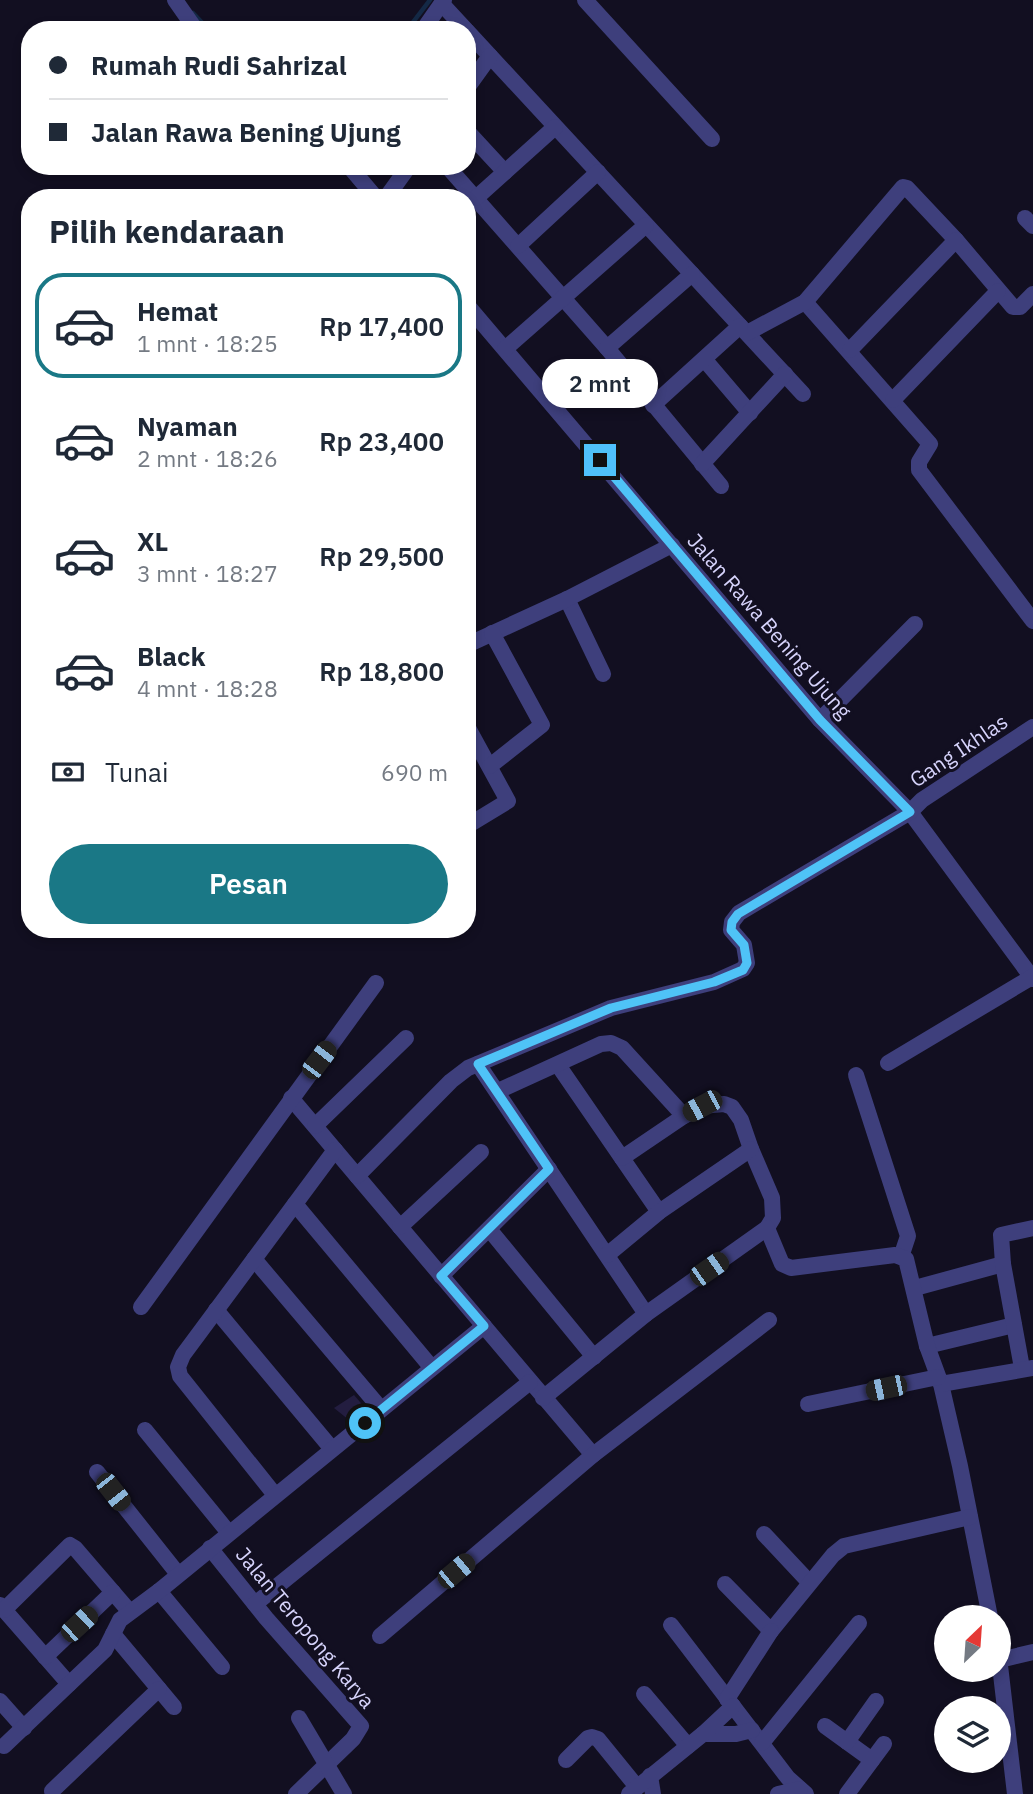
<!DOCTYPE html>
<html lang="id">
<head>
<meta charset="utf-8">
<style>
  body { margin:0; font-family:"IBM Plex Sans",sans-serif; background:#f6f6f7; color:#1f2937; height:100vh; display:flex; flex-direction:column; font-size:26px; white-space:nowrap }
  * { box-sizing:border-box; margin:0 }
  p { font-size:23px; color:#747a83 }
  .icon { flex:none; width:38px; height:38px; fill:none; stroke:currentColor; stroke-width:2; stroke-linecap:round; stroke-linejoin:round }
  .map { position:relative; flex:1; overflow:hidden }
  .drawer { position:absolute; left:21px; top:189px; width:455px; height:749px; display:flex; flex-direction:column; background:#fff; border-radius:28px; box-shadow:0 4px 10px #0003 }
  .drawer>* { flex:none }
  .banner { position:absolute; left:21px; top:21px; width:455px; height:154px; border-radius:28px; box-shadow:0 4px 10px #0003; display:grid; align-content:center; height:154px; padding:0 28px; background:#fff }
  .needle { width:46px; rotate:25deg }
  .controls { position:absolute; left:934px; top:1605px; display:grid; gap:14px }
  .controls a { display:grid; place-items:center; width:77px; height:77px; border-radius:50%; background:#fff; box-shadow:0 4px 10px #0003; font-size:35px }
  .end { position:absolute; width:32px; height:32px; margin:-16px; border:9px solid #4fc3f7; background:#111; box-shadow:0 0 0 4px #111 }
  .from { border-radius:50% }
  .bubble { position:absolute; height:49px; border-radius:24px; background:#fff; box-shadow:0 4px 10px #0003; font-size:23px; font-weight:600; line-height:49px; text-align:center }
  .car { position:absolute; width:21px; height:42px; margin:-21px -10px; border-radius:9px; box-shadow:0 0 5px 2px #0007; background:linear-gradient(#222 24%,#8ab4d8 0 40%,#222 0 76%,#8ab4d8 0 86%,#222 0) }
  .banner b { display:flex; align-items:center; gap:24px; height:66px; font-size:26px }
  .banner b+b { border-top:2px solid #e0e1e3 }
  .banner i { width:18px; height:18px; background:#1f2937 }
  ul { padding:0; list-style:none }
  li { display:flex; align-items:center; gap:21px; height:105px; margin:0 14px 10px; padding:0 14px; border:4px solid transparent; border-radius:28px }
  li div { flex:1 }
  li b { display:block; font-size:26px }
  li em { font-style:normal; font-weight:600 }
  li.current { border-color:#1a7886 }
  li>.icon { width:63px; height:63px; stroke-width:1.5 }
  h2 { padding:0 28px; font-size:32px; line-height:84px }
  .pay { display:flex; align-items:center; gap:18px; height:77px; padding:0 28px; font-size:26px }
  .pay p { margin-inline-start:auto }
  .button { display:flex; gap:14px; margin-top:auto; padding:14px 28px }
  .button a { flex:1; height:80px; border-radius:42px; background:#1a7886; color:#fff; font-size:28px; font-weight:600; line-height:80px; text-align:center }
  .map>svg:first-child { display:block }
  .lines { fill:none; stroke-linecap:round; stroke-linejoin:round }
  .stream { stroke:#142946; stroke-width:4.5 }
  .building { fill:#231d40 }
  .minor { stroke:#3e3f7c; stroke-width:16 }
  .route { stroke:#4fc3f7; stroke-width:9 }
  .labels { text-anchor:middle; stroke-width:6; stroke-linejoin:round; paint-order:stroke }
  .street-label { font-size:21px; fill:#d6d3fb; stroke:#120f21 }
</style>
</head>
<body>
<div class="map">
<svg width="1033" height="1794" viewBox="0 0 1033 1794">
  <rect width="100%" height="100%" fill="#120f21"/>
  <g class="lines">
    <!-- stream -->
    <g class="stream">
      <polyline points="193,13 209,30"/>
      <polyline points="407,30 430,0"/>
    </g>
  </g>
  <!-- building -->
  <polygon class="building" points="354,1395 366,1409 349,1420 334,1408"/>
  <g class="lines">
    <!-- minor -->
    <g class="minor">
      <polyline points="175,0 196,30"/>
      <polyline points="585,0 712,139"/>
      <polyline points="442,4 466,30"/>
      <polyline points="423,30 444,0"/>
      <polyline points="467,31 803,394"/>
      <polyline points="467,88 490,56"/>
      <polyline points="467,131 505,172"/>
      <polyline points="349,166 376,198"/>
      <polyline points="447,166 607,348 721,486"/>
      <polyline points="386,198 409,166"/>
      <polyline points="476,198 555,127"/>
      <polyline points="1025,218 1033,226"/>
      <polyline points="518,246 598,172"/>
      <polyline points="805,302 930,444 919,462 919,470 1033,621"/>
      <polyline points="467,305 820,720 910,812 1033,979"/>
      <polyline points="747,333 805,302 903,187 907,188 956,240 1013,307 1020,307 1033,294"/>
      <polyline points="607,348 692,274"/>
      <polyline points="505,349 646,225"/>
      <polyline points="850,350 956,240"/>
      <polyline points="704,359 750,413"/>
      <polyline points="893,400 998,291"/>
      <polyline points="653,405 740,326"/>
      <polyline points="702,464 785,374"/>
      <polyline points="567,599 603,674"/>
      <polyline points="467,645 567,599 672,545"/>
      <polyline points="820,720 915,624"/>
      <polyline points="467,726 508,801 467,826"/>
      <polyline points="490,766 542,725 492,633"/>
      <polyline points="888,1063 1032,977"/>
      <polyline points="478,1064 646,1314"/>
      <polyline points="558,1065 659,1212"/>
      <polyline points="856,1075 908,1236 901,1257"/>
      <polyline points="498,1091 601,1044 611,1043 622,1048 684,1116"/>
      <polyline points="291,1098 593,1455"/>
      <polyline points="315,1126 406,1038"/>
      <polyline points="622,1158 684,1116 702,1106 724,1104 732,1107 741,1120 751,1149 772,1198 773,1218 767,1228"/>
      <polyline points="357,1176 451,1081 468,1068 611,1008 714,982 743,969 747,963 744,945 731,930 732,922 739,913 910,812 922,800 1033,727"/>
      <polyline points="295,1204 432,1368"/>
      <polyline points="400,1227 481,1152"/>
      <polyline points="489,1229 594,1357"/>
      <polyline points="607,1255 659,1212 751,1149"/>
      <polyline points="254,1259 381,1409"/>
      <polyline points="441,1276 549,1169"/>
      <polyline points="915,1288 1003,1264"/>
      <polyline points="141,1307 376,983"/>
      <polyline points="216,1310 332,1449"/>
      <polyline points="927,1346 1014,1325"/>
      <polyline points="1022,1368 1003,1264 1001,1235 1033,1228"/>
      <polyline points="941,1384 960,1466 990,1617"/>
      <polyline points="543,1398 646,1314 767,1228 782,1264 791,1268 895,1255 906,1259 927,1346 941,1384 1033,1368"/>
      <polyline points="808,1404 938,1377"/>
      <polyline points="145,1430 229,1533"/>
      <polyline points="97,1472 178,1574"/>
      <polyline points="275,1495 180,1376 178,1367 183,1355 335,1150"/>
      <polyline points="764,1534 809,1582"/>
      <polyline points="210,1548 266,1618 361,1726 353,1739 296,1794"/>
      <polyline points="725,1584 771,1631 833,1555 844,1546 970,1517"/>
      <polyline points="159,1591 222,1667"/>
      <polyline points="255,1604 530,1382"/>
      <polyline points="0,1605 69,1684"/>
      <polyline points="4,1610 70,1545 75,1548 130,1612"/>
      <polyline points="671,1625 788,1778 806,1794"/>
      <polyline points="113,1634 174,1707"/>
      <polyline points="380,1636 593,1455 769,1320"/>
      <polyline points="45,1657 113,1592"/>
      <polyline points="644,1694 688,1746"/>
      <polyline points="727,1699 771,1631"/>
      <polyline points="0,1701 24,1728"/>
      <polyline points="299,1718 344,1794"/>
      <polyline points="825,1726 872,1760"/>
      <polyline points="703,1734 736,1734 752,1730"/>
      <polyline points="847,1742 876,1701"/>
      <polyline points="762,1743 859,1623"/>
      <polyline points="4,1746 105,1650 120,1620 159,1591 484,1326"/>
      <polyline points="566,1760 588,1738 592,1737 598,1739 637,1787"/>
      <polyline points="650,1776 653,1794"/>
      <polyline points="52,1791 159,1689"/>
      <polyline points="629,1794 703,1734 733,1706"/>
      <polyline points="778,1794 800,1789"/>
      <polyline points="847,1794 884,1744"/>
      <polyline points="1015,1794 999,1657 1004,1659 1033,1652"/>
    </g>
  </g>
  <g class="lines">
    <!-- route -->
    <polyline class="route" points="365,1423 484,1326 441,1276 549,1169 478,1064 611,1008 714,982 743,970 747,963 744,945 731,930 732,922 738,914 910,812 820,720 600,460"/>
  </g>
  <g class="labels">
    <!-- street labels -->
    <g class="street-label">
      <text transform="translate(769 626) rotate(49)" y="7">Jalan Rawa Bening Ujung</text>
      <text transform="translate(959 751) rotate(-34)" y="7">Gang Ikhlas</text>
      <text transform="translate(305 1628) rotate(50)" y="7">Jalan Teropong Karya</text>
    </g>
  </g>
</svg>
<div class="controls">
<a><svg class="needle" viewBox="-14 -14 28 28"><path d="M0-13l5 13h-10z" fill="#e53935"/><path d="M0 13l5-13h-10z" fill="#747a83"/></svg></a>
<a><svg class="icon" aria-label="layers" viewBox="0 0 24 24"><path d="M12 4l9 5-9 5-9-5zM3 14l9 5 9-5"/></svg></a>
</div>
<i class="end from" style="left:365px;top:1423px"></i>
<i class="end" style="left:600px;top:460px"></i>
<div class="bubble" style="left:542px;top:359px;width:116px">2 mnt</div>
<i class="car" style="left:319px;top:1060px;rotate:37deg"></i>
<i class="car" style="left:702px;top:1106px;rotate:242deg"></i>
<i class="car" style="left:709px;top:1269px;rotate:55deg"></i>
<i class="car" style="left:886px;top:1388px;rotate:258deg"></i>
<i class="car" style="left:113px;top:1492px;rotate:142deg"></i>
<i class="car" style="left:456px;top:1571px;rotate:50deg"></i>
<i class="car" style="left:79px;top:1624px;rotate:47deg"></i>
<div class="banner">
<b><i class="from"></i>Rumah Rudi Sahrizal</b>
<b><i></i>Jalan Rawa Bening Ujung</b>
</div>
<section class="drawer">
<h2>Pilih kendaraan</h2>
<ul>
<li class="current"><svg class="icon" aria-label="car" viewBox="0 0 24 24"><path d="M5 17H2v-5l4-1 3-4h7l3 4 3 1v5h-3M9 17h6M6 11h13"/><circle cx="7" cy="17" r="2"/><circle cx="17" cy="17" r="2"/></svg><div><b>Hemat</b><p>1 mnt · 18:25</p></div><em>Rp 17,400</em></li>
<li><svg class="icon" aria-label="car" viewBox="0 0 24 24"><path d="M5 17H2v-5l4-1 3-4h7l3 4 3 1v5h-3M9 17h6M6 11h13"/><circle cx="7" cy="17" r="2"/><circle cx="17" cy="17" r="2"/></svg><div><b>Nyaman</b><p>2 mnt · 18:26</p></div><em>Rp 23,400</em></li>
<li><svg class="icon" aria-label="car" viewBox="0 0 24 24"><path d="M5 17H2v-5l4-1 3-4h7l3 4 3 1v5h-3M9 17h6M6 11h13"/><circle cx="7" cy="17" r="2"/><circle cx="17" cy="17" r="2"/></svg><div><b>XL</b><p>3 mnt · 18:27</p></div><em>Rp 29,500</em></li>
<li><svg class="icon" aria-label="car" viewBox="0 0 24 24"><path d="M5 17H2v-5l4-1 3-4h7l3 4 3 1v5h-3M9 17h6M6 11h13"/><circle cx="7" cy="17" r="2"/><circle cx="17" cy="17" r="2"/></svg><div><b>Black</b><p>4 mnt · 18:28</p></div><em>Rp 18,800</em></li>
</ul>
<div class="pay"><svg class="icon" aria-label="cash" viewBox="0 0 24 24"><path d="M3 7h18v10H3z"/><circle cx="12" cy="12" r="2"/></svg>Tunai<p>690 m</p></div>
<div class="button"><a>Pesan</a></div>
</section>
</div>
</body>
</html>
